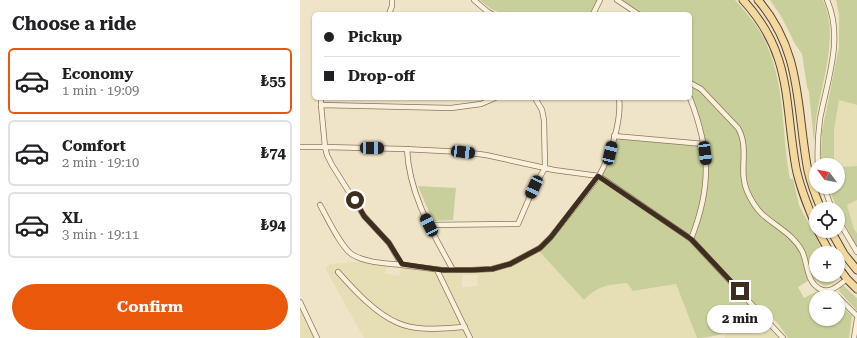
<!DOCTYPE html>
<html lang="en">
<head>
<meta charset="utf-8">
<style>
  body { margin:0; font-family:"Roboto Serif",serif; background:#f6f6f6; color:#202124; height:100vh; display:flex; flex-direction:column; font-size:15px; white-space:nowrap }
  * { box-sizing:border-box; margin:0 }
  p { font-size:13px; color:#757577 }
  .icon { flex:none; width:22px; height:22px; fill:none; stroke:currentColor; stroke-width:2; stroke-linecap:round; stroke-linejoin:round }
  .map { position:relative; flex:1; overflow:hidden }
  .details { display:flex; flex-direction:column; background:#fff; width:300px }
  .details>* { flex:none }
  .hud { position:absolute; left:12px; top:12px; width:380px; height:88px; border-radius:6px; box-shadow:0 1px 3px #0004; display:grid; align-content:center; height:88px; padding:0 12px; background:#fff }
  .needle { width:26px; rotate:302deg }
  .fabs { position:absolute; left:509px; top:158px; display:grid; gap:8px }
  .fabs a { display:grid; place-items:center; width:36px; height:36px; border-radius:50%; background:#fff; box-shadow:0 1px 3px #0004; font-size:20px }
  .end { position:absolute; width:18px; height:18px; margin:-9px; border:5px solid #3d2e20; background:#fff; box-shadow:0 0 0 2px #fff }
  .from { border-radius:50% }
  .bubble { position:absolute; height:28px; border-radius:14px; background:#fff; box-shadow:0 1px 3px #0004; font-size:13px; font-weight:700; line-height:28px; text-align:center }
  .car { position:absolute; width:12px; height:24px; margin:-12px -6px; border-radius:5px; box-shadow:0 0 3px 1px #0007; background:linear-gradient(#222 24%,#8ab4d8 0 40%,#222 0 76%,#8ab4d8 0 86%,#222 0) }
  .hud b { display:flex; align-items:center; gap:14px; height:38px; font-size:15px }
  .hud b+b { border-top:1px solid #e0e0e0 }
  .hud i { width:10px; height:10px; background:#202124 }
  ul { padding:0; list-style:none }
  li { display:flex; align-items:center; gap:12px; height:66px; margin:0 8px 6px; padding:0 4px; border:2px solid #e0e0e0; border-radius:6px }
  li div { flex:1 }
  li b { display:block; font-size:15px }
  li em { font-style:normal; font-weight:700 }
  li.current { border-color:#ea580c }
  li>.icon { width:36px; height:36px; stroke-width:1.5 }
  h2 { padding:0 12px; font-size:18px; line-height:48px }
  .cta { display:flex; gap:8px; margin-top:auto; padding:8px 12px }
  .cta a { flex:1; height:46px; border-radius:24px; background:#ea580c; color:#fff; font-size:16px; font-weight:700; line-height:46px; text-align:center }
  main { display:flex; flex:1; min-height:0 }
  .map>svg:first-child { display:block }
  .farmland { fill:#e6deb5; fill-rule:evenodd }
  .green { fill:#c9cf9b }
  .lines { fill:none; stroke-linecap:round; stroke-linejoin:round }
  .minor-casing { stroke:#8d765c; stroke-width:6 }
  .primary-casing { stroke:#5b4430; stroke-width:9 }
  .minor { stroke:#faf1dc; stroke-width:4.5 }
  .primary { stroke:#f3d9a0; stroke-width:7 }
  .route { stroke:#3d2e20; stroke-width:5 }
</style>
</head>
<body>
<main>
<section class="details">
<h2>Choose a ride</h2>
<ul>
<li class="current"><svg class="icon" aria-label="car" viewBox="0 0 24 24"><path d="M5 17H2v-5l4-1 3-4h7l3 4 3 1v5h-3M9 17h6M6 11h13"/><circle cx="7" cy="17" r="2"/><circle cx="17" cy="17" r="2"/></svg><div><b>Economy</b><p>1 min · 19:09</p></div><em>₺55</em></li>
<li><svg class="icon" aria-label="car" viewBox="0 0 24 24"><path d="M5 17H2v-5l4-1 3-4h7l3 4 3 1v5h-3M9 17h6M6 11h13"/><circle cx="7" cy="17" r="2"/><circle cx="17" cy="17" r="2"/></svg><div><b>Comfort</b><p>2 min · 19:10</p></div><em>₺74</em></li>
<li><svg class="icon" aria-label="car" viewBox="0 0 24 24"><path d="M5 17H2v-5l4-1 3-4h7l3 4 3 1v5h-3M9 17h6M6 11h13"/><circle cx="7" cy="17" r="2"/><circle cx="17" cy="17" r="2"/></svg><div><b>XL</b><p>3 min · 19:11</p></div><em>₺94</em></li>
</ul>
<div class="cta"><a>Confirm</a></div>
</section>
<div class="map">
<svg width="557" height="338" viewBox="0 0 557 338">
  <rect width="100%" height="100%" fill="#f0e4c8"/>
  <!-- farmland -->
  <g class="farmland">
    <polygon points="539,100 557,105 557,166 538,167 538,165 534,165 534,130"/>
    <polygon points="557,200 557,233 554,229 547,205"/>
    <path d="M238 250 287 297 299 288 311 285 327 283 333 291 376 284 397 338H64L25 268 30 264 69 261 88 263 85 273 99 276 102 265 171 270 210 264ZM177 275 178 286 162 287V275Z"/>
    <polygon points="0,300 17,338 0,338"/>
    <polygon points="456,314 478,338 425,338 424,335"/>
  </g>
  <!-- green -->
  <g class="green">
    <polygon points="180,0 300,0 293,14 204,14 191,9"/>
    <path d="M317 0H435C445 11 456 23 463 37 486 81 481 131 490 179H493L499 205 524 253H516V275H536L538 279C527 288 524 288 513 278L498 287 504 298 517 291 530 293 533 297H516V319H538V303L552 316 549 338H488L479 325 464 308C441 323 426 338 397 338L376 284 333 291 327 283C308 285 299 285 284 300L238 250 299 176 314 136 404 144 390 98V14H338Z"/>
    <path d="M470 0H523C539 32 523 80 517 113 515 123 515 133 514 143L509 92 507 87 502 54 495 44 481 16Z"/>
    <polygon points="536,0 557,0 557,105 539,100 534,130 534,165 523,165 521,157 522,131 539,47 539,15"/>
    <polygon points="557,166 557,200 547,205 554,229 557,233 557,247 540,215 528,187 538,187 538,167"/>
    <polygon points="118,186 156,188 153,220 134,221 126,205"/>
    <polygon points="542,286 544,286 557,298 557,311 539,291 540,287"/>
  </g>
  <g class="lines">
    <defs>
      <g id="minor">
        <polyline points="174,0 188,12 192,14"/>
        <polyline points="317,0 338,14"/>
        <polyline points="89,14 92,6 92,0"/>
        <polyline points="293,14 300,0"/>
        <path d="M390 83 401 89 438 128C450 149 438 170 447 191 450 198 456 208 462 214 475 226 493 234 502 251 508 263 506 282 520 289 530 294 539 285 547 279"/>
        <path d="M390 98C410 150 412 186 391 239"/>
        <polyline points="21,105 21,98"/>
        <polyline points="314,136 404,144"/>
        <polyline points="0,147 25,147 21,105 151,108 181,104 195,98"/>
        <path d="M107 149C109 194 132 232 153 270"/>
        <path d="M518 165C517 149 518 134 520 119 527 81 544 38 527 0"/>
        <polyline points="524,187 532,209"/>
        <path d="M20 205C27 217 41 248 53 255 67 263 86 263 102 265L89 243 64 216 32 165 27 155 25 147 104 149 163 152 186 155 254 170 299 176C310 156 322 121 319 98"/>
        <polyline points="538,220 557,252"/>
        <polyline points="129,225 218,224 234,187 245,168 244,120 242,110 235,98"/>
        <polyline points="102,265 142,270 171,270 192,269 210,264 240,248 251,237 299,176 391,239 483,338"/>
        <polyline points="137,270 170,338"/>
        <path d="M38 272C54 290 76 314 98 323 118 332 144 328 165 327"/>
        <polyline points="538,297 557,316"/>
        <polyline points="0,302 17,338"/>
        <polyline points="554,338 557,319"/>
      </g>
      <g id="primary">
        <path d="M443 0C493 54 484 102 496 168 500 188 508 207 516 226"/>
        <path d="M458 0C503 52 496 109 508 171 511 184 516 197 521 209"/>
        <polyline points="518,231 530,253"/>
        <polyline points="531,231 544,254 557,270"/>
        <polyline points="538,267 547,279 557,289"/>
      </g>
    </defs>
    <!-- minor casing -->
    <use href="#minor" class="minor-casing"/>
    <!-- primary casing -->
    <use href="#primary" class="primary-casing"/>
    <!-- minor -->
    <use href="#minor" class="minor"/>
    <!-- primary -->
    <use href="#primary" class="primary"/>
  </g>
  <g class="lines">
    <!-- route -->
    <polyline class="route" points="55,200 64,216 89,243 102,264 142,270 171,270 192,269 210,264 240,248 251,237 298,176 391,239 440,291"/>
  </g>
</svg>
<div class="fabs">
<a><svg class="needle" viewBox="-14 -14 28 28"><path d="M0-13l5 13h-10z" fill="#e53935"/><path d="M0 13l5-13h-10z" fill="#757577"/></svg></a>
<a><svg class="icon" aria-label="locate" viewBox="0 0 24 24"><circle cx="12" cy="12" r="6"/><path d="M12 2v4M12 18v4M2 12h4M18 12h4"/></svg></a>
<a>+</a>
<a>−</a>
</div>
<i class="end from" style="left:55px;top:200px"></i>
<i class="end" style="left:440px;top:291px"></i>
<div class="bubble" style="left:407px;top:305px;width:66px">2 min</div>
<i class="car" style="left:72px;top:148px;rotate:91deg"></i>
<i class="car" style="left:163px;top:152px;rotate:97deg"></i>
<i class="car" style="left:310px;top:153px;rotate:13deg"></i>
<i class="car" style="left:405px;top:153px;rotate:173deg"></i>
<i class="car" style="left:234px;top:187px;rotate:205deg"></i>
<i class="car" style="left:129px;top:225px;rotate:333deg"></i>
<div class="hud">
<b><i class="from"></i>Pickup</b>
<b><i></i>Drop-off</b>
</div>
</div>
</main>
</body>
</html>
